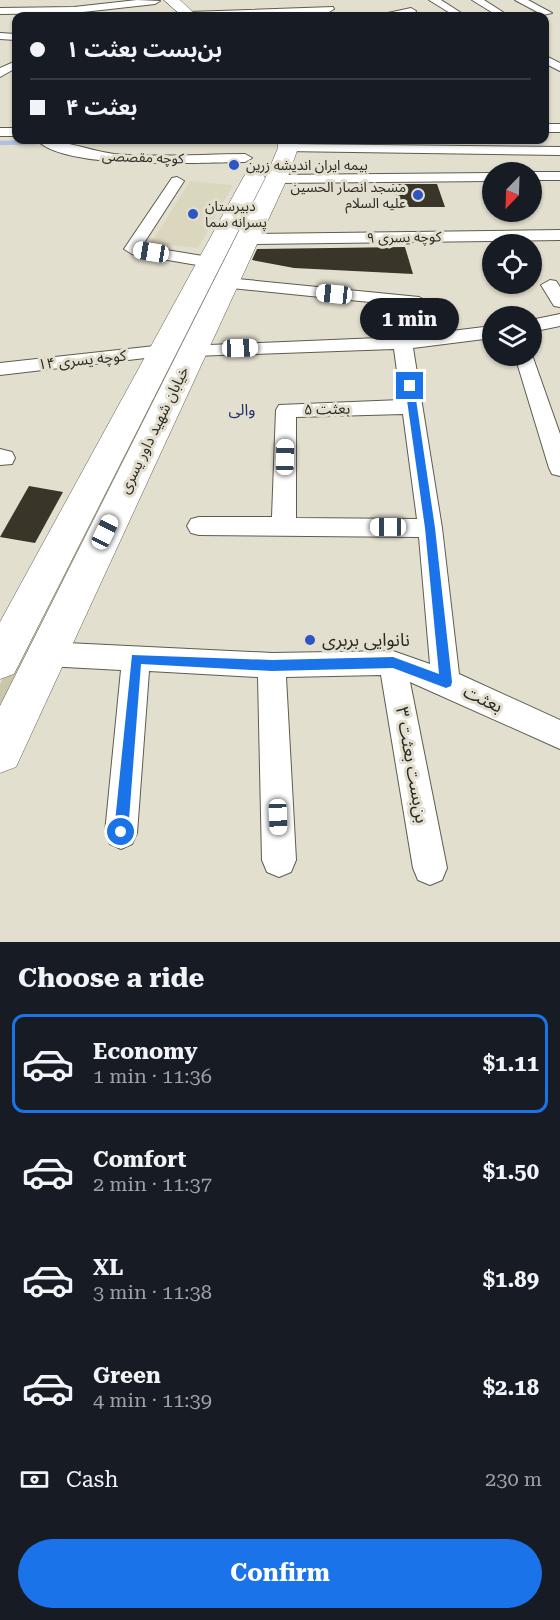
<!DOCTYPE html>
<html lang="en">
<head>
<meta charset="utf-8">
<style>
  body { margin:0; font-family:"Roboto Serif","Noto Sans Arabic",serif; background:#20242c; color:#f1f3f6; height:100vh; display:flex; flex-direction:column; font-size:22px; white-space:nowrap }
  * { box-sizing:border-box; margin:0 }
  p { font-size:20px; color:#9ea1a6 }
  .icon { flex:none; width:33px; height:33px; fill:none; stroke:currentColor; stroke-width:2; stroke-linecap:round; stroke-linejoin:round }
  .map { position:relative; height:942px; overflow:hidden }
  .drawer { display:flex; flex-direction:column; background:#171b24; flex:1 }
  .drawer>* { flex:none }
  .banner { position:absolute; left:12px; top:12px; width:537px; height:132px; border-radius:12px; box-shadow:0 2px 4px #0004; display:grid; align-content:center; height:132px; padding:0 18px; background:#171b24 }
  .needle { width:39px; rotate:203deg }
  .tools { position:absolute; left:482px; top:162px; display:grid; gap:12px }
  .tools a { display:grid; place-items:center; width:60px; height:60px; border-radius:50%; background:#171b24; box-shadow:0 2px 4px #0004; font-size:30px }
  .end { position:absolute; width:27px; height:27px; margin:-14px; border:8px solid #1a73e8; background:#fff; box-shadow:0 0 0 3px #fff }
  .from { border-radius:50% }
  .bubble { position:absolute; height:42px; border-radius:21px; background:#171b24; box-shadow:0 2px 4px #0004; font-size:20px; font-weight:700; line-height:42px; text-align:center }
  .car { position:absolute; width:18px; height:36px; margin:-18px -9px; border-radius:8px; box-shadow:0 0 4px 2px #0007; background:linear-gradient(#fff 24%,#345 0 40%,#fff 0 76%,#345 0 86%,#fff 0) }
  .banner b { display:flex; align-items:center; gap:21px; height:57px; font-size:22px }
  .banner b+b { border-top:2px solid #363941 }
  .banner i { width:15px; height:15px; background:#f1f3f6 }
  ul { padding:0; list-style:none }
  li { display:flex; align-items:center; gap:18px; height:99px; margin:0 12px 9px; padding:0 6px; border:3px solid transparent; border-radius:12px }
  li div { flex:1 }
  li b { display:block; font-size:22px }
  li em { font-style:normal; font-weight:700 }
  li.on { border-color:#1a73e8 }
  li>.icon { width:54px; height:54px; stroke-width:1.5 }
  h2 { padding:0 18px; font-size:27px; line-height:72px }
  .pay { display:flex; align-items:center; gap:15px; height:66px; padding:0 18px; font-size:22px }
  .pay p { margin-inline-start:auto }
  .action { display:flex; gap:12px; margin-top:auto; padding:12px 18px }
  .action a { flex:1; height:69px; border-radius:36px; background:#1a73e8; color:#fff; font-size:24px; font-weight:700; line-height:69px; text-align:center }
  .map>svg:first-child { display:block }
  .built { fill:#dbd7bf }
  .green { fill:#cbc6aa }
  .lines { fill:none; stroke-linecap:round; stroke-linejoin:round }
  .stream { stroke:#b1c0e1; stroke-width:4.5 }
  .building { fill:#393629 }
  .minor-casing { stroke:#5f5c4e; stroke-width:2 }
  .secondary-casing { stroke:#5f5c4e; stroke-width:1 }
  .minor { fill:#fff; fill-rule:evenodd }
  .secondary { fill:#fff; fill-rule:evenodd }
  .route { fill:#1a73e8 }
  .poi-dot { fill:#2d55c4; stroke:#e2dfcf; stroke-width:2 }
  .labels { text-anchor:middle; stroke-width:6; stroke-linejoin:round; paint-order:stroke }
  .far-street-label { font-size:14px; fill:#2b2a24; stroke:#e2dfcf }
  .far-poi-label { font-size:14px; fill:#2b2a24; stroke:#e2dfcf; text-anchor:start }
  .street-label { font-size:15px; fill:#2b2a24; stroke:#e2dfcf }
  .neighbourhood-label { font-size:16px; fill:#1d3269; stroke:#e2dfcf }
  .near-poi-label { font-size:18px; fill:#2b2a24; stroke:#e2dfcf; text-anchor:start }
  .near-street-label { font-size:18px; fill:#2b2a24; stroke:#e2dfcf }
</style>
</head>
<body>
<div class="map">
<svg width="560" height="942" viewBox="0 0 560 942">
  <rect width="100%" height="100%" fill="#e2dfcf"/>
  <!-- built -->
  <polygon class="built" points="190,181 233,185 198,248 151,243"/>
  <!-- green -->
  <polygon class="green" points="175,356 177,359 0,706 0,684 169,361"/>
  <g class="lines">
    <!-- stream -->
    <polyline class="stream" points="0,143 36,142"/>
  </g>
  <!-- building -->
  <g class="building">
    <polygon points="392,184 437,184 445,207 398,207"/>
    <polygon points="405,247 413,274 294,268 252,260 257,249"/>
    <polygon points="29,486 63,492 35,543 0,537"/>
  </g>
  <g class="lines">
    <defs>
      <g id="minor">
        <polygon points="137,0 160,1 155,4 74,13 0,14 0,8 74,7"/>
        <polygon points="429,0 441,0 466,16 455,16"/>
        <polygon points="472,0 484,0 509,16 498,16"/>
        <polygon points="515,0 528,0 552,13 543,15"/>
        <polygon points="333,7 334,9 329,12 225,16 184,15 189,12"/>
        <polygon points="411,8 416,11 415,13 374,16"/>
        <polygon points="0,33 16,34 16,40 0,39"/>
        <polygon points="544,55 560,63 560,71 544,63"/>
        <polygon points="16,61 16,68 0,77 0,68"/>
        <rect x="544" y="124" width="16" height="8"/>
        <rect x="0" y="128" width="16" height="8"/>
        <path d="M37 140C58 138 90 151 114 154 157 158 202 154 245 154L252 158 245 162C202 162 66 171 37 140Z"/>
        <polygon points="288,144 560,147 560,155 283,151 281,148"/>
        <polygon points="528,172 560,172 560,180 531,180 531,172"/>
        <polygon points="492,173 492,181 276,183 269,179 276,175"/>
        <polygon points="177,177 184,181 142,246 215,258 217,262 215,266 209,267 132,254 124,249 172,178"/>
        <polygon points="560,230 560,240 248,244 240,239 248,234"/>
        <polygon points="227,278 419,297 428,302 419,307 221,287 218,283"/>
        <polygon points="550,280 556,281 560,287 560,307 554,306 541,285"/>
        <polygon points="560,314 560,326 531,332 531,320"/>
        <path d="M492 326V338L413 348 442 528 459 674 560 720V749L410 682 447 868 442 880 430 885 418 880 413 868 381 675 286 677 296 860 291 872 279 877 267 872 262 860 258 677 149 671 137 833 132 844 121 849 110 844 105 833 121 670 46 666 36 663 32 654 36 645 46 642 272 653 393 651 430 664 419 537 199 535 191 533 187 526 191 519 199 517H272L276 410 279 405 401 400 394 349 193 356 186 354 183 350 186 346 403 337ZM403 414 417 519 296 518V417Z"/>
        <polygon points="164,345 171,347 174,351 171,355 0,375 0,363"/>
        <polygon points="531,352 560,434 560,476 552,474 549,468 515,356 531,356"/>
        <polygon points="0,449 12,452 15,458 12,464 0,465"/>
      </g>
      <g id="secondary">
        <polygon points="164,0 180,0 197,16 182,16"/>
        <polygon points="277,140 297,140 298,148 287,179 16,767 0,773 0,706 265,179 278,148"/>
        <polygon points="254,172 262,173 265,178 14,674 0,679 0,622 243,178 246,173"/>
      </g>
    </defs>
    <!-- minor casing -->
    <use href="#minor" class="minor-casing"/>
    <!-- secondary casing -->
    <use href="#secondary" class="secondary-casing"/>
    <!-- minor -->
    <use href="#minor" class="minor"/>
    <!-- secondary -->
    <use href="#secondary" class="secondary"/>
  </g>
  <!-- route -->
  <polygon class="route" points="410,383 414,386 435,528 452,682 451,686 446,688 393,668 272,671 141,664 128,832 121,839 116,837 114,832 132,655 272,660 393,657 439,674 425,528 405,386"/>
  <!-- markers -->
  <g class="poi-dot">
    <circle cx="234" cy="165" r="6"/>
    <circle cx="418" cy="195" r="6"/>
    <circle cx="193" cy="214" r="6"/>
    <circle cx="310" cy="640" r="6"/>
  </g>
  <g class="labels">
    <!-- far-street labels -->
    <g class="far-street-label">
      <text transform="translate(143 157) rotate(2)" y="5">کوچه مقصصی</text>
      <text transform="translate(404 237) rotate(-1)" y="5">کوچه یسری ۹</text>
    </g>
    <!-- far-poi labels -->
    <g class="far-poi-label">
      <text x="246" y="170">بیمه ایران اندیشه زرین</text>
      <text x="406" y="192" text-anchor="end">مسجد انصار الحسین<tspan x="406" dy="16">علیه السلام</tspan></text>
      <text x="205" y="211">دبیرستان<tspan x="205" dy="16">پسرانه سما</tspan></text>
    </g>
    <!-- street labels -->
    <g class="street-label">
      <text transform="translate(82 360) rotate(-6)" y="5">کوچه یسری ۱۴</text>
      <text transform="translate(327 409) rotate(-1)" y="5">بعثت ۵</text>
      <text transform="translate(154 430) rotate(-64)" y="5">خیابان شهید داور یسری</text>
    </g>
    <!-- neighbourhood labels -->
    <g class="neighbourhood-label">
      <text x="242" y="415">والی</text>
    </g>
    <!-- near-poi labels -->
    <g class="near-poi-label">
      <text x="322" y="646">نانوایی بربری</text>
    </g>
    <!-- near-street labels -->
    <g class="near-street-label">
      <text transform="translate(483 699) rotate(25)" y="6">بعثت</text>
      <text transform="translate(412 765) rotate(80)" y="6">بن‌بست بعثت ۳</text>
    </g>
  </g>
</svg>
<div class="tools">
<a><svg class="needle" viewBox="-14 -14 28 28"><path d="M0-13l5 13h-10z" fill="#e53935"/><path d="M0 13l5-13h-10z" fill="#9ea1a6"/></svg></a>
<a><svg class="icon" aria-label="locate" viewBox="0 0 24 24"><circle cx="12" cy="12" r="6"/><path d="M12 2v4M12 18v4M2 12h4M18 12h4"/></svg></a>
<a><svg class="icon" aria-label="layers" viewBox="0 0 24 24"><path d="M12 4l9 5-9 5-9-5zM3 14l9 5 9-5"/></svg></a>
</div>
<i class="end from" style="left:121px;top:832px"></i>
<i class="end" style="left:410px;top:386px"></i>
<div class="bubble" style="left:360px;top:298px;width:99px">1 min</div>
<i class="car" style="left:151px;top:252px;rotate:279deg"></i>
<i class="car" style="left:334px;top:294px;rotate:276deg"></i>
<i class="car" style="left:240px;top:348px;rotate:88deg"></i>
<i class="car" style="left:285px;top:457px;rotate:1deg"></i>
<i class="car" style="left:388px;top:527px;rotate:270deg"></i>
<i class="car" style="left:105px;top:532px;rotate:26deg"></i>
<i class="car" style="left:278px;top:817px;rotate:178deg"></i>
<div class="banner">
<b><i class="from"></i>بن‌بست بعثت ۱</b>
<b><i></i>بعثت ۴</b>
</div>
</div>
<section class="drawer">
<h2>Choose a ride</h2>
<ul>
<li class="on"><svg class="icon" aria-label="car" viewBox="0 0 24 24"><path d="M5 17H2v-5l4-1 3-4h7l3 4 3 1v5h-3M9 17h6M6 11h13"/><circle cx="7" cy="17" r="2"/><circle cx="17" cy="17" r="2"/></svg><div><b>Economy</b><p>1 min · 11:36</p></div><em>$1.11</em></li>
<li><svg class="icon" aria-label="car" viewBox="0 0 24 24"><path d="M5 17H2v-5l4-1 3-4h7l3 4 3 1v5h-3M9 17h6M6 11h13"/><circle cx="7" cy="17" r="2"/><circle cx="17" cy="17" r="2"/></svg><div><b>Comfort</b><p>2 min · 11:37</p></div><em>$1.50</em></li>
<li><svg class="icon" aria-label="car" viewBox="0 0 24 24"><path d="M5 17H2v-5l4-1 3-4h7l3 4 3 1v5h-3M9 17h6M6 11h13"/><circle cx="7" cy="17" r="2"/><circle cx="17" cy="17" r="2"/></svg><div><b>XL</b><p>3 min · 11:38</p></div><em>$1.89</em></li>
<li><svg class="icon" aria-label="car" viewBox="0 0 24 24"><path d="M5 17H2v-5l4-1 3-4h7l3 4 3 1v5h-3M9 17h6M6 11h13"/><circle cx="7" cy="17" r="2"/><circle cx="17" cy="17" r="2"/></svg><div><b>Green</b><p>4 min · 11:39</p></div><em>$2.18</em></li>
</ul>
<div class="pay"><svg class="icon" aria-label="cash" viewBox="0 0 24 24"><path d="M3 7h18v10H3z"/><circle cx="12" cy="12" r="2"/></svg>Cash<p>230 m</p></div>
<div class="action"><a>Confirm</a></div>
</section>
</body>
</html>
